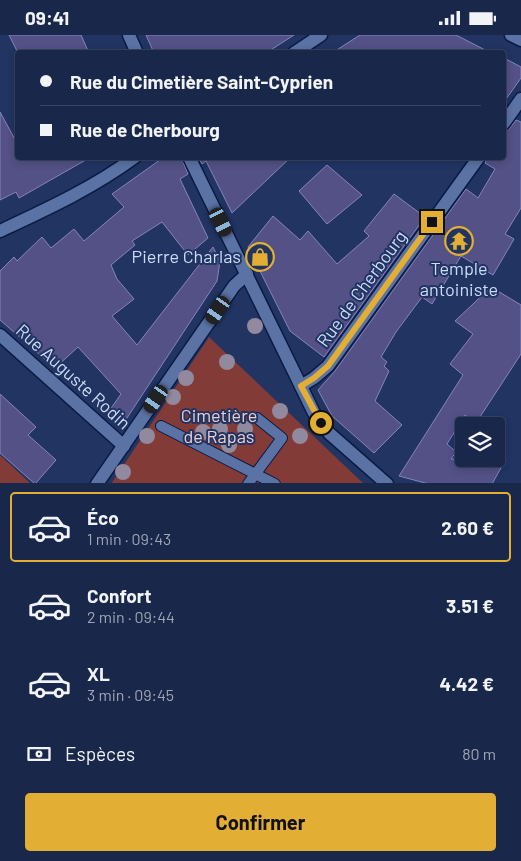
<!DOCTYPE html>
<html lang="fr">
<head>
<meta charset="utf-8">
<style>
  body { margin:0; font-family:Barlow,sans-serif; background:#222f51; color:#f1f3f6; height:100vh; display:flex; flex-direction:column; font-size:19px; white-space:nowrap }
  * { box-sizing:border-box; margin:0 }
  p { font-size:16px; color:#9fa5b5 }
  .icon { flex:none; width:28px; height:28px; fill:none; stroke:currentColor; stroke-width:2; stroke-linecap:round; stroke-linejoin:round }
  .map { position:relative; height:448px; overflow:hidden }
  .drawer { display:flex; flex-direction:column; background:#19274a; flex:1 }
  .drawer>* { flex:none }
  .guide { position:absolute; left:15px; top:15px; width:491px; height:110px; border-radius:5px; box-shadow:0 2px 8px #0003,0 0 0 1px #374462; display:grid; align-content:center; height:110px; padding:0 25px; background:#19274a }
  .fabs { position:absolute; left:455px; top:382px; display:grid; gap:10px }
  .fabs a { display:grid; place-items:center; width:50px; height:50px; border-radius:5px; background:#19274a; box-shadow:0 2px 8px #0003,0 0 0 1px #374462; font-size:25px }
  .end { position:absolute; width:22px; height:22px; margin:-11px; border:6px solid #e2af34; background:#111; box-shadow:0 0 0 2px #111 }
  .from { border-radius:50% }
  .car { position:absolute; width:15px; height:30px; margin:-15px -8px; border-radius:6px; box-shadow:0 0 4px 1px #0007; background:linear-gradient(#222 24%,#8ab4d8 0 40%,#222 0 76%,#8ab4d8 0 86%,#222 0) }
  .guide b { display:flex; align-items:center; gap:18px; height:48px; font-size:19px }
  .guide b+b { border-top:1px solid #374462 }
  .guide i { width:12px; height:12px; background:#f1f3f6 }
  ul { padding:9px 0 0; list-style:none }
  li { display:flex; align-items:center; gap:15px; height:70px; margin:0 10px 8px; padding:0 15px; border:2px solid transparent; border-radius:5px }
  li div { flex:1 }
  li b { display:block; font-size:19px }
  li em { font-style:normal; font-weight:700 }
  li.on { border-color:#e2af34 }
  li>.icon { width:45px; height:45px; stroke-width:1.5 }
  .pay { display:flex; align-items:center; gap:12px; height:55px; padding:0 25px; font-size:19px }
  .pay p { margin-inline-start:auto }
  .cta { display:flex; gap:10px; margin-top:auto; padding:10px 25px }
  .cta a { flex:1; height:58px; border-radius:5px; background:#e2af34; color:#111; font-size:20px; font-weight:700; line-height:58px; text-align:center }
  .status { display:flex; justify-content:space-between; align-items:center; height:35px; padding:0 25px; background:#19274a; direction:ltr }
  .status svg { height:14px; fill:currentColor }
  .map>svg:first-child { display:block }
  .green { fill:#833b37 }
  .building { fill:#535185; stroke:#8685be }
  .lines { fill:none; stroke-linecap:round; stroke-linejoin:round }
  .lane-casing { stroke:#0a1a45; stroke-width:12 }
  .street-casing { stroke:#0a1a45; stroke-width:15 }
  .secondary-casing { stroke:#0a1a45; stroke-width:15 }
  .lane { stroke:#5a72a4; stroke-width:10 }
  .street { stroke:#5a72a4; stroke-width:12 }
  .secondary { stroke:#5a72a4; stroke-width:12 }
  .tree { fill:#91899d }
  .route { stroke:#e2af34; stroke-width:6 }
  .labels { text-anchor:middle; stroke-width:4; stroke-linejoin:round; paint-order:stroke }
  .poi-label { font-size:18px; fill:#cddcf8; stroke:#213462; text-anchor:end }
  .street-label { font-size:18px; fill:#cddcf8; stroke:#213462 }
  .park-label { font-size:18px; fill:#eccfcd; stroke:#213462 }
</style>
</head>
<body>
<div class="status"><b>09:41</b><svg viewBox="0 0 49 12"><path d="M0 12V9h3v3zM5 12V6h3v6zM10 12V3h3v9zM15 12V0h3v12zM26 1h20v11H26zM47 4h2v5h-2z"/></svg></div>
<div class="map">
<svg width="521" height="449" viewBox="0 0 521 449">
  <rect width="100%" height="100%" fill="#213462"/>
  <!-- green -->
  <g class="green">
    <polygon points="209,302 363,448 111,449"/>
    <polygon points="0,420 30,448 0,448"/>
  </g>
  <!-- building -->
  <g class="building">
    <polygon points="9,0 81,0 89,18 18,18"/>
    <polygon points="146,0 294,0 266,18 154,18"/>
    <polygon points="360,0 456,0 491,18 332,18"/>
    <polygon points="504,23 521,32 521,43 504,67"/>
    <polygon points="0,77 18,110 18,122 91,122 19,163 16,157 0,165"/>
    <polygon points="516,85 521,87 521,173 505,199 514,204 493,240 461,221 432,269 422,262 396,297 381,322 387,327 384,331 389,336 375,366 402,390 374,418 332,381 318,355 335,336 466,154 478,163 495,134 485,128 487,122 504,122 504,96 510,93"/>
    <polygon points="164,122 181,122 188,139 180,144 208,203 188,220 162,187 132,206 135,210 111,230 117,244 134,264 112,281 137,310 213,212 220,226 217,246 125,386 117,388 107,379 121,359 78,312 55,333 0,285 0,236 14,222 17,226 42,202 51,213 74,194 84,206 124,172 112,159"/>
    <polygon points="198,122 291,122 232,178 206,126 202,129"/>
    <polygon points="327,130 362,160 327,189 299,156"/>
    <polygon points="394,159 425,182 324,322 290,296 248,212 273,181 300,205 308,196 337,229 369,201 364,196"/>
    <polygon points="491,252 521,270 521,319 476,388 465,380 447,409 456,417 451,424 506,424 492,449 429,449 399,441 463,340 450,329 473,299 455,286"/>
    <polygon points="0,359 36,392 28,400 56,425 35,449 0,418"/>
  </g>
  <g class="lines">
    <defs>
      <g id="lane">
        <polyline points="161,391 275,449"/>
        <polyline points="248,449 282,403 257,383"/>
      </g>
      <g id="street">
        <polyline points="129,0 137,18"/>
        <polyline points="504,88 521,64"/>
        <polyline points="189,122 314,378 329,398 387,449"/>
        <polyline points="0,300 124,411"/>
        <polyline points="301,351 314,343 328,331 479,122"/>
        <polyline points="97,449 234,251 247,239"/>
      </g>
      <g id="secondary">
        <polyline points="511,0 521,5"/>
        <polyline points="294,18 321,0"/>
        <path d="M0 196C47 174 93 153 135 122"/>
      </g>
    </defs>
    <!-- lane casing -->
    <use href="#lane" class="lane-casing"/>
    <!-- street casing -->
    <use href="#street" class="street-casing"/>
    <!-- secondary casing -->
    <use href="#secondary" class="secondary-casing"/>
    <!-- lane -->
    <use href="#lane" class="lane"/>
    <!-- street -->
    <use href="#street" class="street"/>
    <!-- secondary -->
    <use href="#secondary" class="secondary"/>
  </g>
  <!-- trees -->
  <g class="tree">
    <circle cx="255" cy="291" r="8"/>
    <circle cx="227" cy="327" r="8"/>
    <circle cx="186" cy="343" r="8"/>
    <circle cx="173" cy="362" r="8"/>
    <circle cx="280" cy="376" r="8"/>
    <circle cx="220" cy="394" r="8"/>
    <circle cx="245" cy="394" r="8"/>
    <circle cx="203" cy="397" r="8"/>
    <circle cx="147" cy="401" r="8"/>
    <circle cx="300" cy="401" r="8"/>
    <circle cx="229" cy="410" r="8"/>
    <circle cx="123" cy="437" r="8"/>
  </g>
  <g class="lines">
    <!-- route -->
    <polyline class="route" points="321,388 301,351 314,343 328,331 432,187"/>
  </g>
  <!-- icons -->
  <defs>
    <symbol id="temple-ring" viewBox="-11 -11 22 22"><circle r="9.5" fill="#213462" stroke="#e2af34" stroke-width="1.5"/><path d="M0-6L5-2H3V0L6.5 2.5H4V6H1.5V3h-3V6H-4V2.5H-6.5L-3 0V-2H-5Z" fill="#e2af34"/></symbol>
    <symbol id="shop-ring" viewBox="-11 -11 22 22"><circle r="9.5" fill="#213462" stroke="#e2af34" stroke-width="1.5"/><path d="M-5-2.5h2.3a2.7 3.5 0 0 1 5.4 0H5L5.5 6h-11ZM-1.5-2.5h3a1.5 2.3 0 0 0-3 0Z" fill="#e2af34"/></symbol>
  </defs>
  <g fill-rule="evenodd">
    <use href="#temple-ring" x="443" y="190" width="32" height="32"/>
    <use href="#shop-ring" x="244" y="206" width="32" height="32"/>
  </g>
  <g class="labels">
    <!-- poi labels -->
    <g class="poi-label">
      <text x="241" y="228">Pierre Charlas</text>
      <text x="459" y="240" text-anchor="middle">Temple<tspan x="459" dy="21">antoiniste</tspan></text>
    </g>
    <!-- street labels -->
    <g class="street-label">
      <text transform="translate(362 254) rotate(-54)" y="6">Rue de Cherbourg</text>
      <text transform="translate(73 342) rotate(42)" y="6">Rue Auguste Rodin</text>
    </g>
    <!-- park labels -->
    <g class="park-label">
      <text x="219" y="387">Cimetière<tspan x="219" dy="21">de Rapas</tspan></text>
    </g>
  </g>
</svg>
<div class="fabs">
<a><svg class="icon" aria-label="layers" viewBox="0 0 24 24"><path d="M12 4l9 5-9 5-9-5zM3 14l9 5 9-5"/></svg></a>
</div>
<i class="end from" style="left:321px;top:388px"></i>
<i class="end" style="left:432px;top:187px"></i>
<i class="car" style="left:221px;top:187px;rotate:153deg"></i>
<i class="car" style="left:218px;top:275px;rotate:215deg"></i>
<i class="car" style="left:156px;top:364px;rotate:215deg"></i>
<div class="guide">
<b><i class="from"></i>Rue du Cimetière Saint-Cyprien</b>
<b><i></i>Rue de Cherbourg</b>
</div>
</div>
<section class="drawer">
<ul>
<li class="on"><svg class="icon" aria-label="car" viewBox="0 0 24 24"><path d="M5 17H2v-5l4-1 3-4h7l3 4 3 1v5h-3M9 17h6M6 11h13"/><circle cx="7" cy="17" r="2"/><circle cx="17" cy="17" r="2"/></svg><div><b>Éco</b><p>1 min · 09:43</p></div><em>2.60 €</em></li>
<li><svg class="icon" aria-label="car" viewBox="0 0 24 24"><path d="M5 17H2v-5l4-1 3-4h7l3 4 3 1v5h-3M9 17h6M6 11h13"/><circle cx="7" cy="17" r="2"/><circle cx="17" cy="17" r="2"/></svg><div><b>Confort</b><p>2 min · 09:44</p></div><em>3.51 €</em></li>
<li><svg class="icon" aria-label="car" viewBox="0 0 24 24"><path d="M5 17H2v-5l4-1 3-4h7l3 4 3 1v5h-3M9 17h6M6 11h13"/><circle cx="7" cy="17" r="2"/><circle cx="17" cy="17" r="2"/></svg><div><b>XL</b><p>3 min · 09:45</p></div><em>4.42 €</em></li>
</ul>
<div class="pay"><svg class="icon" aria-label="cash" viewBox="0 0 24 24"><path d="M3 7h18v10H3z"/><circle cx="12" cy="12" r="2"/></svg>Espèces<p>80 m</p></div>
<div class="cta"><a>Confirmer</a></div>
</section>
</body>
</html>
